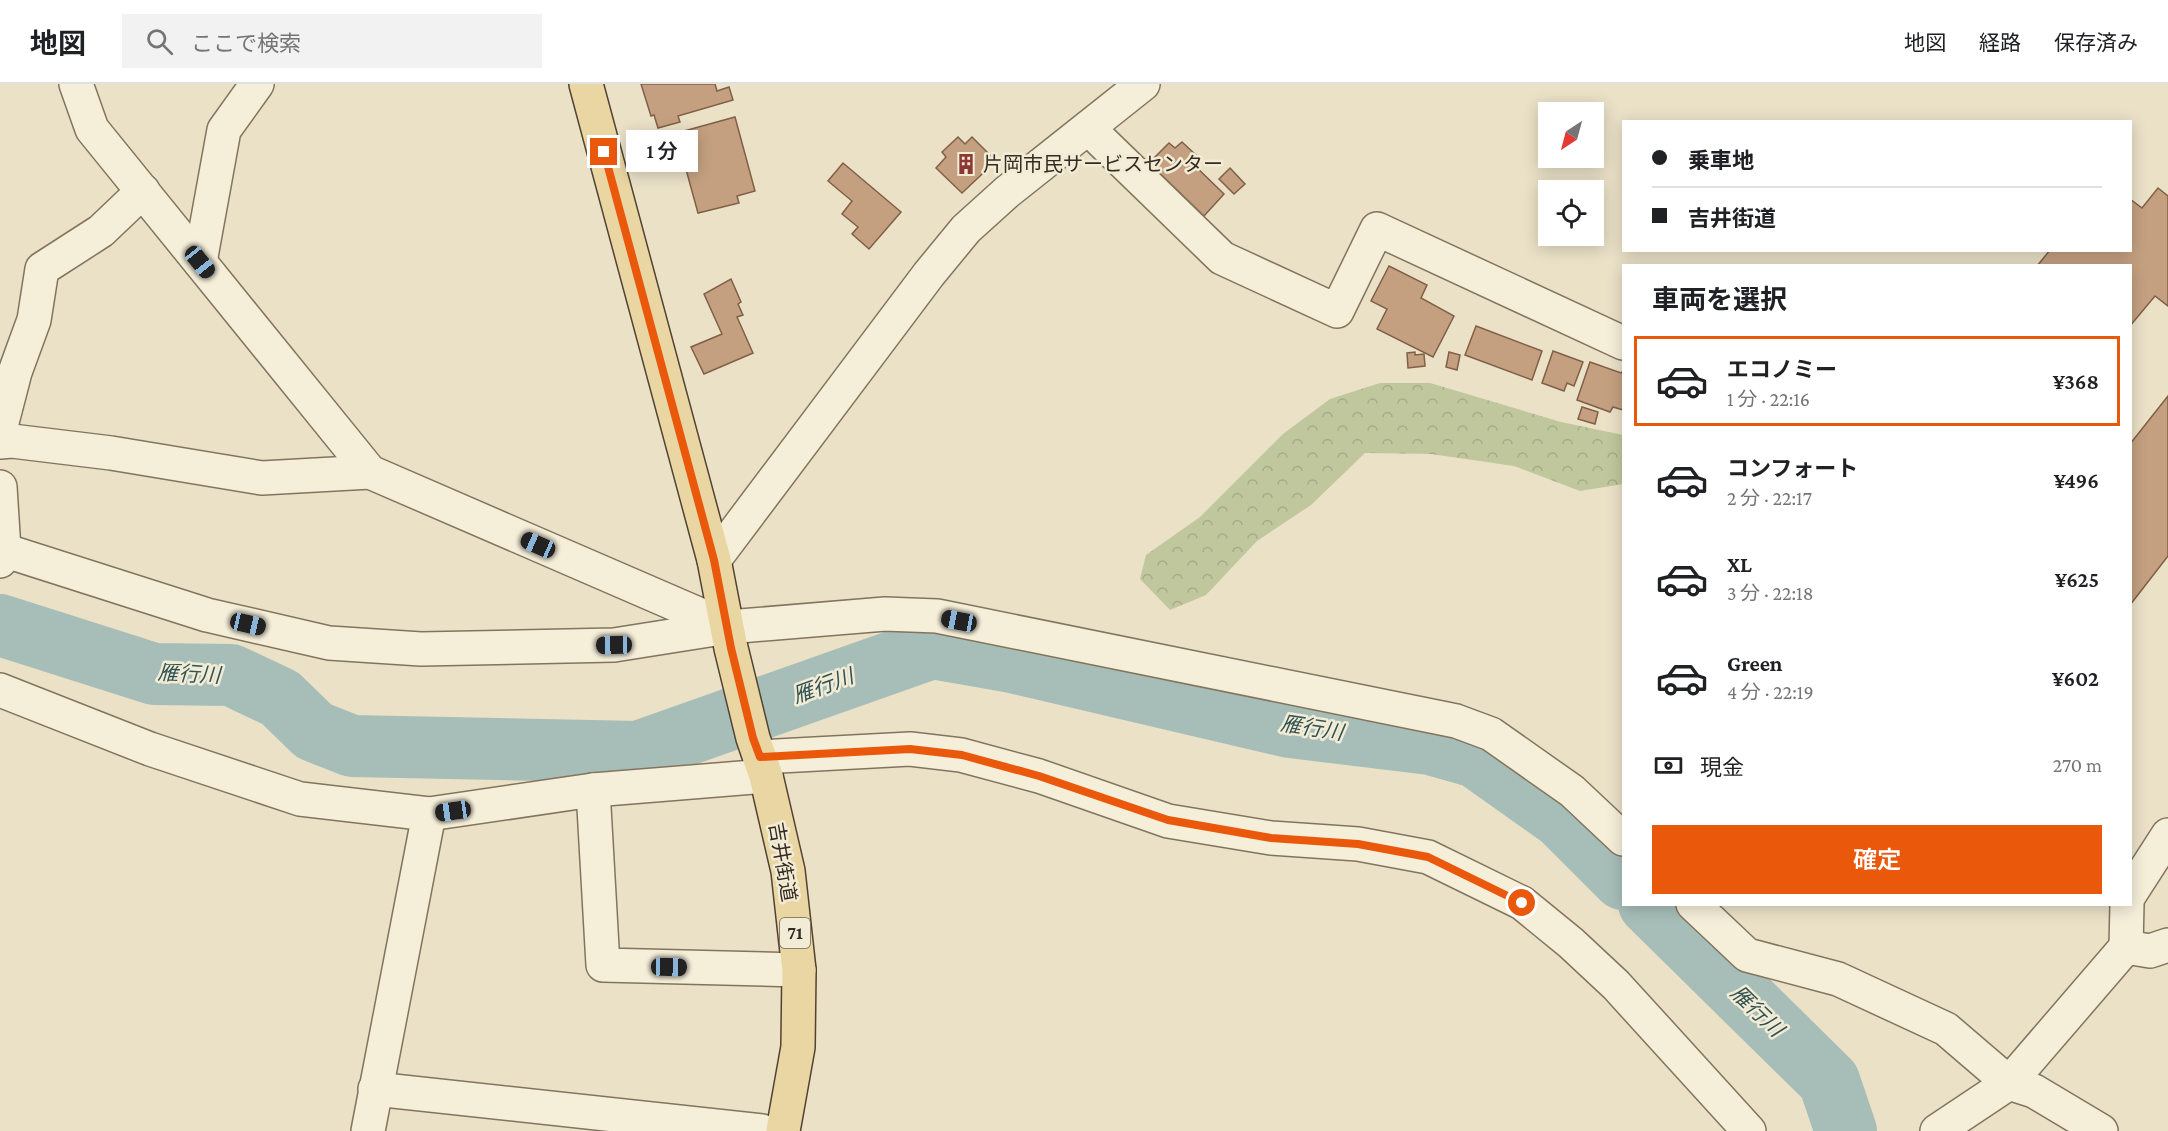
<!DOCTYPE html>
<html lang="ja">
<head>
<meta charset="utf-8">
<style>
  body { margin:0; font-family:"Crimson Pro","Noto Sans JP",serif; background:#f2f2f2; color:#202124; height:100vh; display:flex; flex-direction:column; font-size:22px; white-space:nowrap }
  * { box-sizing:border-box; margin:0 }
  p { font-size:20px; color:#757577 }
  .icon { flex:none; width:33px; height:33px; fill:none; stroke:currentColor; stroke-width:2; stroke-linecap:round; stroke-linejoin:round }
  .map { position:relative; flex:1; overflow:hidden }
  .details { position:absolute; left:1622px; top:180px; width:510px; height:642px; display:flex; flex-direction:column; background:#fff; border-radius:0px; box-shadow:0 3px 15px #0003 }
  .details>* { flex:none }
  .hud { position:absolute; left:1622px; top:36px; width:510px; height:132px; border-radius:0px; box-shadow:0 3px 15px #0003; display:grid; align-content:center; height:132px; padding:0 30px; background:#fff }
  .needle { width:39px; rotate:216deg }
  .tools { position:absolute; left:1538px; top:18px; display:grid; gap:12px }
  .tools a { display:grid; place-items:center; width:66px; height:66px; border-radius:0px; background:#fff; box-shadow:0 3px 15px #0003; font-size:30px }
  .end { position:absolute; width:27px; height:27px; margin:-14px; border:8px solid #ea580c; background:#fff; box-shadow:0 0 0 3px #fff }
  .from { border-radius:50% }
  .bubble { position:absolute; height:42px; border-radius:0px; background:#fff; box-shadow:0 3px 15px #0003; font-size:20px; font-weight:600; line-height:42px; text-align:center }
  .car { position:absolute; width:18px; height:36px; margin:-18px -9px; border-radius:8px; box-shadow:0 0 4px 2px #0007; background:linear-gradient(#222 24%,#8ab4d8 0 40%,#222 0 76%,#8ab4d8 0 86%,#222 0) }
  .hud b { display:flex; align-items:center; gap:21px; height:57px; font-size:22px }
  .hud b+b { border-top:2px solid #e0e0e0 }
  .hud i { width:15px; height:15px; background:#202124 }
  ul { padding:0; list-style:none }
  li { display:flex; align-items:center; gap:18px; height:90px; margin:0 12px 9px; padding:0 18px; border:3px solid transparent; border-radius:0px }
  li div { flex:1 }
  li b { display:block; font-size:22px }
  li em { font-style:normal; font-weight:600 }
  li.current { border-color:#ea580c }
  li>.icon { width:54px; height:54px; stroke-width:1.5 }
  h2 { padding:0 30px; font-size:27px; line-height:72px }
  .pay { display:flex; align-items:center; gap:15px; height:66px; padding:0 30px; font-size:22px }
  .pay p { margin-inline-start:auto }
  .button { display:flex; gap:12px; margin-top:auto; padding:12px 30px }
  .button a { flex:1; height:69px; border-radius:0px; background:#ea580c; color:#fff; font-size:24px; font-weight:600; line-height:69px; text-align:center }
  header { display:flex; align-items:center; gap:36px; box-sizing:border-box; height:84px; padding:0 30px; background:#fff; border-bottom:2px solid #e0e0e0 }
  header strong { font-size:28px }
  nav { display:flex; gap:33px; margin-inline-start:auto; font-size:21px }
  .search { width:420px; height:54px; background:#f2f2f2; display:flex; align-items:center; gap:15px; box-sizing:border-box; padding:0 21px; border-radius:0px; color:#757577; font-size:22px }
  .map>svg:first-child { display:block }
  .forest { fill:url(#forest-crowns) }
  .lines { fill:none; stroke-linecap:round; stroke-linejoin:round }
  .river { stroke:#a7beb8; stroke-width:62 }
  .building { fill:#c4a080; stroke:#806046; stroke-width:1.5 }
  .minor-casing { stroke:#83745e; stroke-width:36 }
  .major-casing { stroke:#524232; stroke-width:36 }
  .minor { stroke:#f5eed9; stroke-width:33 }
  .major { stroke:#e9d6a3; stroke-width:33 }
  .route { stroke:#ea580c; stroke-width:8 }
  .labels { text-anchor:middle; stroke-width:5; stroke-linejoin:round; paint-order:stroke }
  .shield { fill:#f2ebd5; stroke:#6e6556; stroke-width:1.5 }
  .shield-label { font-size:18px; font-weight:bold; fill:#352b20 }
  .poi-label { font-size:20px; fill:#352b20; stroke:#f2ebd5; text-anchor:start }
  .street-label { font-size:20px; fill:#352b20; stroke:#f2ebd5 }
  .water-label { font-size:21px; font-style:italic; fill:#315353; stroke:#f2ebd5 }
</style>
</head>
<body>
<header>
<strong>地図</strong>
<div class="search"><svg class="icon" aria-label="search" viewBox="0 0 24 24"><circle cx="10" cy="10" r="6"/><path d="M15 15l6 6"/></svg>ここで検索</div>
<nav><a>地図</a><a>経路</a><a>保存済み</a></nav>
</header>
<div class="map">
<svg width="2168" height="1047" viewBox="0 0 2168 1047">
  <defs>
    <pattern id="forest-crowns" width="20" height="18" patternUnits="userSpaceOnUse" patternTransform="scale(1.5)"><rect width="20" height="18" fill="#c0c79c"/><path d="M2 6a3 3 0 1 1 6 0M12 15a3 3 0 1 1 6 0" fill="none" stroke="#a6ab86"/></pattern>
  </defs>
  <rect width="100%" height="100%" fill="#eae1c7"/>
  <!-- forest -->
  <polygon class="forest" points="1380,299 1430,299 1561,338 1623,351 1623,400 1580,407 1514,382 1431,370 1365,369 1311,421 1257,457 1206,511 1170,526 1140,495 1146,471 1200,433 1283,350 1330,315"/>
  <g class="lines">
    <!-- river -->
    <g class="river">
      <polyline points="0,541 154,590 231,591 280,614 314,647 352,662 638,668 932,564 1012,578 1290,643 1430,660 1476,673 1562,734 1623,795"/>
      <polyline points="1649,820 1829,997 1846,1047"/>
    </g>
  </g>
  <!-- building -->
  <g class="building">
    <polygon points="641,0 715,0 717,7 729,3 733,16 678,32 680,38 658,44 654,31 651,32"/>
    <polygon points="735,33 755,107 737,112 739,119 698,129 679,60 688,59 684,47"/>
    <polygon points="958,53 965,60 972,53 996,77 962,109 936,84 946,73 942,68"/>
    <polygon points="1182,58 1196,71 1190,77 1224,110 1204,132 1149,79 1169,59 1175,64"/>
    <polygon points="843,79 901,128 869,165 852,150 858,143 842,130 852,117 828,97"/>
    <polygon points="1230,84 1245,100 1234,110 1219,95"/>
    <polygon points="2158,104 2168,112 2168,222 2155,212 2130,242 2130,182 2037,182 2050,166 2130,166 2130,115 2142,124"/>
    <polygon points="1389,182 1427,201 1421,214 1454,232 1433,273 1377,245 1387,225 1371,217"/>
    <polygon points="731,195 741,218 738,220 743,231 737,233 753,269 704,290 691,263 722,250 704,210"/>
    <polygon points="1476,242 1542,267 1532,296 1465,271"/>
    <polygon points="1553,267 1583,278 1574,302 1567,299 1564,307 1542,299"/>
    <polygon points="1415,268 1415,271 1424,270 1425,282 1408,284 1407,269"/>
    <polygon points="1449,268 1460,271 1457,286 1446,283"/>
    <polygon points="1590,278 1621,289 1623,287 1623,326 1613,323 1610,328 1577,316"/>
    <polygon points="2168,312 2168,472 2130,521 2130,360"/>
    <polygon points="1582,323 1598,328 1595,340 1578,335"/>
  </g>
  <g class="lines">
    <defs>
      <g id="minor">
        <polyline points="76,0 92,45 370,388 728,543"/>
        <polyline points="1088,44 1222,174 1337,227 1377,145 1623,259"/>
        <polyline points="200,178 224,46 257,0"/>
        <polyline points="0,346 15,288 34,236 42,185 101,147 143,107"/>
        <polyline points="0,358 12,357 111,369 262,394 370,388"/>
        <polyline points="0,403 4,466 0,477"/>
        <polyline points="0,465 207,531 329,559 421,565 614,561 728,543 885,530 937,532 1456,637 1491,650 1572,707 1623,755"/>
        <polyline points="714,476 929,190 966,145 1007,108 1143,0"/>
        <polyline points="0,606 150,665 300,715 429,730 593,706 766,692"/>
        <polyline points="760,673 910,665 961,671 1039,692 1168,737 1271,754 1358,760 1428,773 1522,819 1571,859 1616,901 1749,1047"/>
        <polyline points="593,706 603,881 799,886"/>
        <polyline points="2130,810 2168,751"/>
        <polyline points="1693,820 1747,871 1838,895 1946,945 2009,999 2034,1007 2101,1047"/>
        <polyline points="2126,863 2127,820"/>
        <polyline points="375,1005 762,1047"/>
        <polyline points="368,1047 429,730"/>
        <polyline points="1937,1047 2009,999 2126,863 2150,867 2168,861"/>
      </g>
      <polyline id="major" points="586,0 714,476 731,564 753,654 766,692 788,787 799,886 798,963 783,1047"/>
    </defs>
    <!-- minor casing -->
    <use href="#minor" class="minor-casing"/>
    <!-- major casing -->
    <use href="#major" class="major-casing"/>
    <!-- minor -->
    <use href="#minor" class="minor"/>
    <!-- major -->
    <use href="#major" class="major"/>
  </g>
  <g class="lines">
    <!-- route -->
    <polyline class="route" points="604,68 714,476 731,564 753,654 760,673 910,665 962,671 1039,692 1168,736 1271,754 1358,760 1428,773 1522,819"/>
  </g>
  <!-- icons -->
  <defs>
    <symbol id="building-bare" viewBox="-9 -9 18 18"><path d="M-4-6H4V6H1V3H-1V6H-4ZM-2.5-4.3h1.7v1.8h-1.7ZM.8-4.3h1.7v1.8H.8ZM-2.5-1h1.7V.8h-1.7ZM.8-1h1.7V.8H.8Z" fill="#8c3734" stroke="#f2ebd5" stroke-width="2.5" paint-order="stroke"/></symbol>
  </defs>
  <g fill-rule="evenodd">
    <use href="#building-bare" x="951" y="65" width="30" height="30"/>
  </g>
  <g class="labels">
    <!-- shield labels -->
    <rect class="shield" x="780" y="834" width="30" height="30" rx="4.5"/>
    <g class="shield-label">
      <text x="795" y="855">71</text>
    </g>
    <!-- poi labels -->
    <g class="poi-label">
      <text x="983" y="87">片岡市民サービスセンター</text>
    </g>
    <!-- street labels -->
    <g class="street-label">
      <text transform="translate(783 778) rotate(80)" y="7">吉井街道</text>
    </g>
    <!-- water labels -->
    <g class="water-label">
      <text transform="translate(189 590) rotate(3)" y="7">雁行川</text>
      <text transform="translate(823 602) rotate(-20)" y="7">雁行川</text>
      <text transform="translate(1312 644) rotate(9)" y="7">雁行川</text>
      <text transform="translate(1757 927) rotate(44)" y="7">雁行川</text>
    </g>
  </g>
</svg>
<div class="tools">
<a><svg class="needle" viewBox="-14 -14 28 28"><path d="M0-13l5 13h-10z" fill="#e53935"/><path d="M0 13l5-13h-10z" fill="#757577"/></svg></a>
<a><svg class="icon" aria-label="locate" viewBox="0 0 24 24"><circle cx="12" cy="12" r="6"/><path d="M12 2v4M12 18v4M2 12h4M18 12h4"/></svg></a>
</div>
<i class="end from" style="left:1522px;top:819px"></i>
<i class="end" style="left:604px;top:68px"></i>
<div class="bubble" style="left:626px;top:46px;width:72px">1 分</div>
<i class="car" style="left:200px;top:178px;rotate:141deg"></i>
<i class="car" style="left:538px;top:461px;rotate:294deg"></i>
<i class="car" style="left:959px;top:537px;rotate:281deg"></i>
<i class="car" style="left:248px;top:540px;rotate:103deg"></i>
<i class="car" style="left:614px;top:561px;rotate:269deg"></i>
<i class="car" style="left:453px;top:727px;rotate:262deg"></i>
<i class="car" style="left:669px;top:883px;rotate:91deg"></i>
<div class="hud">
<b><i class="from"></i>乗車地</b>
<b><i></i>吉井街道</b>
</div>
<section class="details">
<h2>車両を選択</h2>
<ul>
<li class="current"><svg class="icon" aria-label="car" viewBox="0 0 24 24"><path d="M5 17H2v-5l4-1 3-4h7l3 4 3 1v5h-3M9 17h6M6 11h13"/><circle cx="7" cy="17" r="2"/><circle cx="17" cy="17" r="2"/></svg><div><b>エコノミー</b><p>1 分 · 22:16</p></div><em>¥368</em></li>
<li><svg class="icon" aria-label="car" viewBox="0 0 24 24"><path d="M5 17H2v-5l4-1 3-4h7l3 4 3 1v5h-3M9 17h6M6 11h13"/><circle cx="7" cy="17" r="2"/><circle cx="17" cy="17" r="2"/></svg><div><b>コンフォート</b><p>2 分 · 22:17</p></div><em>¥496</em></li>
<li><svg class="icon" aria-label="car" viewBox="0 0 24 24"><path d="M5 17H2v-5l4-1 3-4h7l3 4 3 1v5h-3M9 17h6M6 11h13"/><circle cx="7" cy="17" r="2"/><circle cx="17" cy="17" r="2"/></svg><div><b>XL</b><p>3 分 · 22:18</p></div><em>¥625</em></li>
<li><svg class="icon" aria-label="car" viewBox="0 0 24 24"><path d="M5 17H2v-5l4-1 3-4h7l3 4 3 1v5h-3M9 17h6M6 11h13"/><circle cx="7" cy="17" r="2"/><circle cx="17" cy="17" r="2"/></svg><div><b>Green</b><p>4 分 · 22:19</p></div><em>¥602</em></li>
</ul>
<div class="pay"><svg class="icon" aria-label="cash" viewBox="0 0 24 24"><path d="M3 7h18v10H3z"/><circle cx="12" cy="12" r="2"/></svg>現金<p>270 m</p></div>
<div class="button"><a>確定</a></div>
</section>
</div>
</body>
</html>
